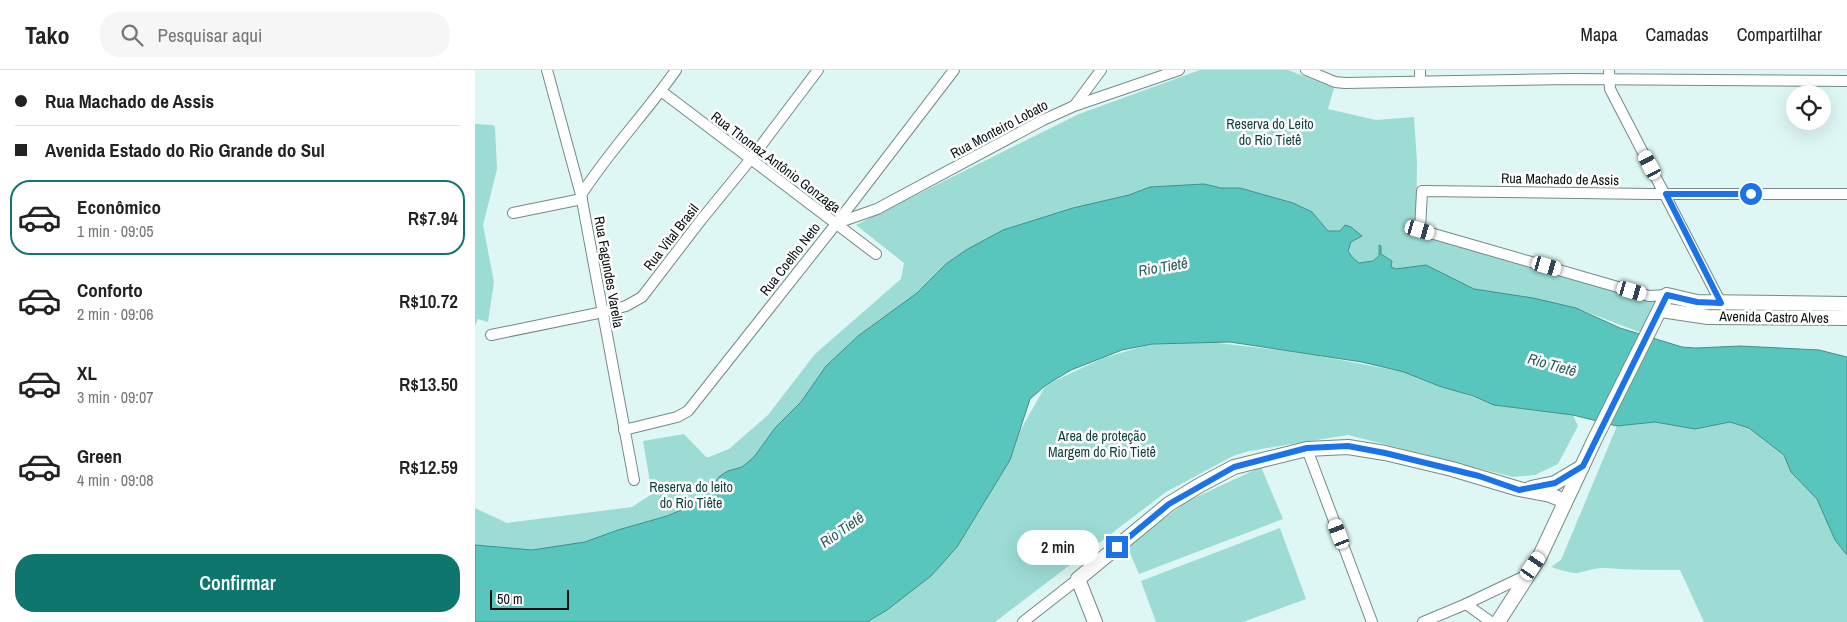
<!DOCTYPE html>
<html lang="pt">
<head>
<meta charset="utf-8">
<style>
  body { margin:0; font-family:"Archivo Narrow",sans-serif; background:#f6f6f6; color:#222; height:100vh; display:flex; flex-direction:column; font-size:19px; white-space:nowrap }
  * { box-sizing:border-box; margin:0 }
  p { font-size:16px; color:#767676 }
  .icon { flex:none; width:28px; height:28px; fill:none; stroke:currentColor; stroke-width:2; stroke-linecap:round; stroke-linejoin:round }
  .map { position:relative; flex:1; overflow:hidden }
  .side { display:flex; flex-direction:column; background:#fff; width:475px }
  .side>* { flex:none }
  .top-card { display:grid; align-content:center; height:110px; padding:0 15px; background:#fff }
  .controls { position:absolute; left:1311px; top:15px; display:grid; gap:10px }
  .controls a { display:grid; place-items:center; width:45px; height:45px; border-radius:50%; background:#fff; box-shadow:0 5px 20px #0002; font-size:25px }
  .scale { position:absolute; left:15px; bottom:12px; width:79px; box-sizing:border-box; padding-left:5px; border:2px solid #070f0f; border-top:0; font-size:14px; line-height:18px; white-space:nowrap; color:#070f0f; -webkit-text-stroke:4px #fff; paint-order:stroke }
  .end { position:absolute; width:22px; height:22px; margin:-11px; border:6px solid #1a73e8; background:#fff; box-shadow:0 0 0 2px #fff }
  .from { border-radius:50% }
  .bubble { position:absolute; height:35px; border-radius:18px; background:#fff; box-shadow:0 5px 20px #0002; font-size:16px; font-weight:600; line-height:35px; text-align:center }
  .car { position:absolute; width:15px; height:30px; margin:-15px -8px; border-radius:6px; box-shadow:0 0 4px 1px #0007; background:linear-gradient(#fff 24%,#345 0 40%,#fff 0 76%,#345 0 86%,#fff 0) }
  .top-card b { display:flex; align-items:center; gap:18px; height:48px; font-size:19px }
  .top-card b+b { border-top:1px solid #e0e0e0 }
  .top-card i { width:12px; height:12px; background:#222 }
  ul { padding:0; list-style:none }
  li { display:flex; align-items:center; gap:15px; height:75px; margin:0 10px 8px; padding:0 5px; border:2px solid transparent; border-radius:20px }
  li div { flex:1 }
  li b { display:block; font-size:19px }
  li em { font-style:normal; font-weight:600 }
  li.current { border-color:#0f766e }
  li>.icon { width:45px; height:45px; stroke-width:1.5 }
  .primary-button { display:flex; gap:10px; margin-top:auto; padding:10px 15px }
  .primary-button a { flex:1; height:58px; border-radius:20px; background:#0f766e; color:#fff; font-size:20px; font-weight:600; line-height:58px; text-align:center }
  header { display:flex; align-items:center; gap:30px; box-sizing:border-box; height:70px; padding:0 25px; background:#fff; border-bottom:1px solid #e0e0e0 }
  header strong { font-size:24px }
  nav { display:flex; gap:28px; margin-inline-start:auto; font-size:18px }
  .search { width:350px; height:45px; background:#f6f6f6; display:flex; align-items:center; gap:12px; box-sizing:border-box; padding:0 18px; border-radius:20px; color:#767676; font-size:19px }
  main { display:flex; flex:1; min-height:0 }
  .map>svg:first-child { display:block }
  .green { fill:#9cdcd5 }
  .water { fill:#58c6bc; stroke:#408f88 }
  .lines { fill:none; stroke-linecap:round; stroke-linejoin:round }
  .street-casing { stroke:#738a87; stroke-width:12 }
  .secondary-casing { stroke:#738a87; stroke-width:16 }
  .street { stroke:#fff; stroke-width:10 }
  .secondary { stroke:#fff; stroke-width:14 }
  .route { stroke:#1a73e8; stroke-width:6 }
  .labels { text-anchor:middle; stroke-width:5; stroke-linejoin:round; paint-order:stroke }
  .park-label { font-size:14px; fill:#0c3f3b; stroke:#fff }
  .street-label { font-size:14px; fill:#070f0f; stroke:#fff }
  .water-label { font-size:15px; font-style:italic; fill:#2b5a56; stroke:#fff }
</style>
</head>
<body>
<header>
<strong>Tako</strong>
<div class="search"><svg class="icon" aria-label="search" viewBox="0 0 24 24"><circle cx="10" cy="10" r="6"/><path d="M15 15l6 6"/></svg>Pesquisar aqui</div>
<nav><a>Mapa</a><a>Camadas</a><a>Compartilhar</a></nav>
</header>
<main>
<section class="side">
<div class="top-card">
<b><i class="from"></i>Rua Machado de Assis</b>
<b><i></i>Avenida Estado do Rio Grande do Sul</b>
</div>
<ul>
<li class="current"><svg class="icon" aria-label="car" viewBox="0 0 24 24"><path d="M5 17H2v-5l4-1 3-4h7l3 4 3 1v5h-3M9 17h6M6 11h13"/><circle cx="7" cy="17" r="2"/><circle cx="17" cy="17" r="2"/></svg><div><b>Econômico</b><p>1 min · 09:05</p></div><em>R$7.94</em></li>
<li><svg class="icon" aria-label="car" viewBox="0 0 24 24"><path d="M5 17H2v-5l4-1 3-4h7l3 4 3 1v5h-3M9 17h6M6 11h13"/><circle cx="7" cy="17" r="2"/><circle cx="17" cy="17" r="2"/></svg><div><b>Conforto</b><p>2 min · 09:06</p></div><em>R$10.72</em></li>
<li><svg class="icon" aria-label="car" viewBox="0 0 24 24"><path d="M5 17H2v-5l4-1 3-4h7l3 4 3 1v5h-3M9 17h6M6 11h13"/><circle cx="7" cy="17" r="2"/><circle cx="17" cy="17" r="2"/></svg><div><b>XL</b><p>3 min · 09:07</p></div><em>R$13.50</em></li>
<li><svg class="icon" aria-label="car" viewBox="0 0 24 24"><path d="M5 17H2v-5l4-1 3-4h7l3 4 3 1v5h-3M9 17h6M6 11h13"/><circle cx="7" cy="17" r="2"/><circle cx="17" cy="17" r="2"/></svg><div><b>Green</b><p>4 min · 09:08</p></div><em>R$12.59</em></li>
</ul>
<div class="primary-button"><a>Confirmar</a></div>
</section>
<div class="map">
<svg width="1372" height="552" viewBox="0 0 1372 552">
  <rect width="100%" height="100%" fill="#def7f4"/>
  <!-- green -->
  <g class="green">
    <polygon points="725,0 813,0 859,18 853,39 901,50 939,47 942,92 941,161 1191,226 1172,265 1101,238 999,219 951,195 922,199 916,197 917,191 906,184 906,176 903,178 904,186 898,191 884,193 877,187 873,181 876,172 887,166 865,161 853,161 837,142 818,133 765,118 746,118 729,114 675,117 654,125 598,138 528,160 491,180 471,194 442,223 383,266 351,296 326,332 300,358 237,458 0,503 0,438 32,453 157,437 177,424 168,371 209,364 231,387 234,387 254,379 293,345 340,284 426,209 429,193 381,155 604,44"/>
    <polygon points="0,54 18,55 20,57 22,99 8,155 19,212 13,252 3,249 0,256"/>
    <polygon points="734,272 829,283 929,302 1019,335 1098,345 1103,356 1083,394 1060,405 1038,407 873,365 774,381 758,386 691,422 520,552 391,552 465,496 494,456 535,390 545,361 571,315 628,288 676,274"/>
    <path d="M1180 352 1220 359 1255 352 1274 358 1309 385 1316 402 1342 429 1360 470 1372 485V552H1229L1205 500C1180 500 1155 500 1130 498 1119 497 1109 503 1099 503 1092 502 1083 499 1076 497L1086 490 1142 356Z"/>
    <polygon points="786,397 808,449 664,504 652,476 713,431"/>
    <polygon points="805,458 831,529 768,552 681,552 666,511"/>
  </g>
  <!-- water -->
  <polygon class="water" points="729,114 746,118 765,118 818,133 837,142 853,161 865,161 870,155 876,157 887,166 876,172 873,181 877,187 884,193 898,191 904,186 904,175 906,176 906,184 917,191 916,197 921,199 951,195 999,219 1058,228 1101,238 1145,258 1207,277 1221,278 1265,276 1344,280 1372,287 1372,485 1360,470 1342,429 1316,402 1309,385 1274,358 1255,352 1220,359 1180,352 1142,356 1098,345 1019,335 998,326 964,316 929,302 887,292 755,272 677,274 647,280 596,300 571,315 555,329 535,390 482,477 456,506 412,540 392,552 0,552 0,475 57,480 110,472 143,460 192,446 211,438 226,429 245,406 253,401 267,397 279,387 300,358 326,332 351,296 383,266 442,223 471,194 491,180 528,160 598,138 654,125 675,117"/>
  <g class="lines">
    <defs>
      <g id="street">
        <polyline points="72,0 106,125 159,410"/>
        <polyline points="831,0 860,12 870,13 1096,9 1372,11"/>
        <polyline points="1134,0 1135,19 1246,233"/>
        <polyline points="945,11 945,0"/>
        <polyline points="186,21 401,184"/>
        <polyline points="600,35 626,0"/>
        <path d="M106 125C134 81 171 43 201 0"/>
        <polyline points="38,143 107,129"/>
        <polyline points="362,153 402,139 568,50 599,36 704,0"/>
        <polyline points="1192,225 1174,226 945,160 947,121 1175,124 1372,124"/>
        <polyline points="16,265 128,242 151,236 167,227 226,150 275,90 343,0"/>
        <polyline points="149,360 202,347 213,341 361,154 479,0"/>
        <polyline points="832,379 897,552"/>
        <polyline points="991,534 1016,552"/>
        <polyline points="548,552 603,509"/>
        <polyline points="948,552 991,534 1052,505"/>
      </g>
      <g id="secondary">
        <polyline points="1186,240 1233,247 1372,248"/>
        <polyline points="1056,418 1080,413 1107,397"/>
        <polyline points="620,552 603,509 694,434 725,415 759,397 832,379 873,377 910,383 977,399 1044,419 1075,425 1090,431"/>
        <polyline points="1023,552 1064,488 1119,371 1192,225 1222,232 1372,234"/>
      </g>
    </defs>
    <!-- street casing -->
    <use href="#street" class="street-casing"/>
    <!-- secondary casing -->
    <use href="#secondary" class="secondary-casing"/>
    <!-- street -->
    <use href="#street" class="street"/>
    <!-- secondary -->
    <use href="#secondary" class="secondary"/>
  </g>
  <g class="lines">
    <!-- route -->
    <polyline class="route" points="642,477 694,434 759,397 832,378 873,376 910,383 1004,406 1044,420 1080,413 1108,396 1192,225 1222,232 1246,233 1191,124 1276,124"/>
  </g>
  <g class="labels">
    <!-- park labels -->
    <g class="park-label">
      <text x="795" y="59">Reserva do Leito<tspan x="795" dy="16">do Rio Tietê</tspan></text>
      <text x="627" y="371">Area de proteção<tspan x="627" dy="16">Margem do Rio Tietê</tspan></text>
      <text x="216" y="422">Reserva do leito<tspan x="216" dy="16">do Rio Tiête</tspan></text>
    </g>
    <!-- street labels -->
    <g class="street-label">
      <text transform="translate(524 59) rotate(-28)" y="5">Rua Monteiro Lobato</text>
      <text transform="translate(301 92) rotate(37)" y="5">Rua Thomaz Antônio Gonzaga</text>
      <text transform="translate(1085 109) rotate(1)" y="5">Rua Machado de Assis</text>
      <text transform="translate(196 167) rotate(-52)" y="5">Rua Vital Brasil</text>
      <text transform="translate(315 189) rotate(-52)" y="5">Rua Coelho Neto</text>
      <text transform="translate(134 202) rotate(80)" y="5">Rua Fagundes Varella</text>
      <text transform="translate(1299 247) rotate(1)" y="5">Avenida Castro Alves</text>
    </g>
    <!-- water labels -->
    <g class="water-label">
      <text transform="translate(688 197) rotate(-10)" y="5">Rio Tietê</text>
      <text transform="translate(1077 295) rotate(16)" y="5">Rio Tietê</text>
      <text transform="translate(367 460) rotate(-35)" y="5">Rio Tietê</text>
    </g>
  </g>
</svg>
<div class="controls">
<a><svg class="icon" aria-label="locate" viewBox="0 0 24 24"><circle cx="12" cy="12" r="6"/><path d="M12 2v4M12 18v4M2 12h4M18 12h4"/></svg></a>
</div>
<div class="scale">50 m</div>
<i class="end from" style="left:1276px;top:124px"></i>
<i class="end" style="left:642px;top:477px"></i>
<div class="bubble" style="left:542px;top:460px;width:82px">2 min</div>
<i class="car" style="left:1175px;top:95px;rotate:332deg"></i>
<i class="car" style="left:945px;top:160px;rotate:106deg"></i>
<i class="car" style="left:1072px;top:196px;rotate:106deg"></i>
<i class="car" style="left:1157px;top:221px;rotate:106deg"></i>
<i class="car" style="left:864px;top:464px;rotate:339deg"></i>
<i class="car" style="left:1058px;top:496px;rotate:35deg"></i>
</div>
</main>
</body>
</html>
